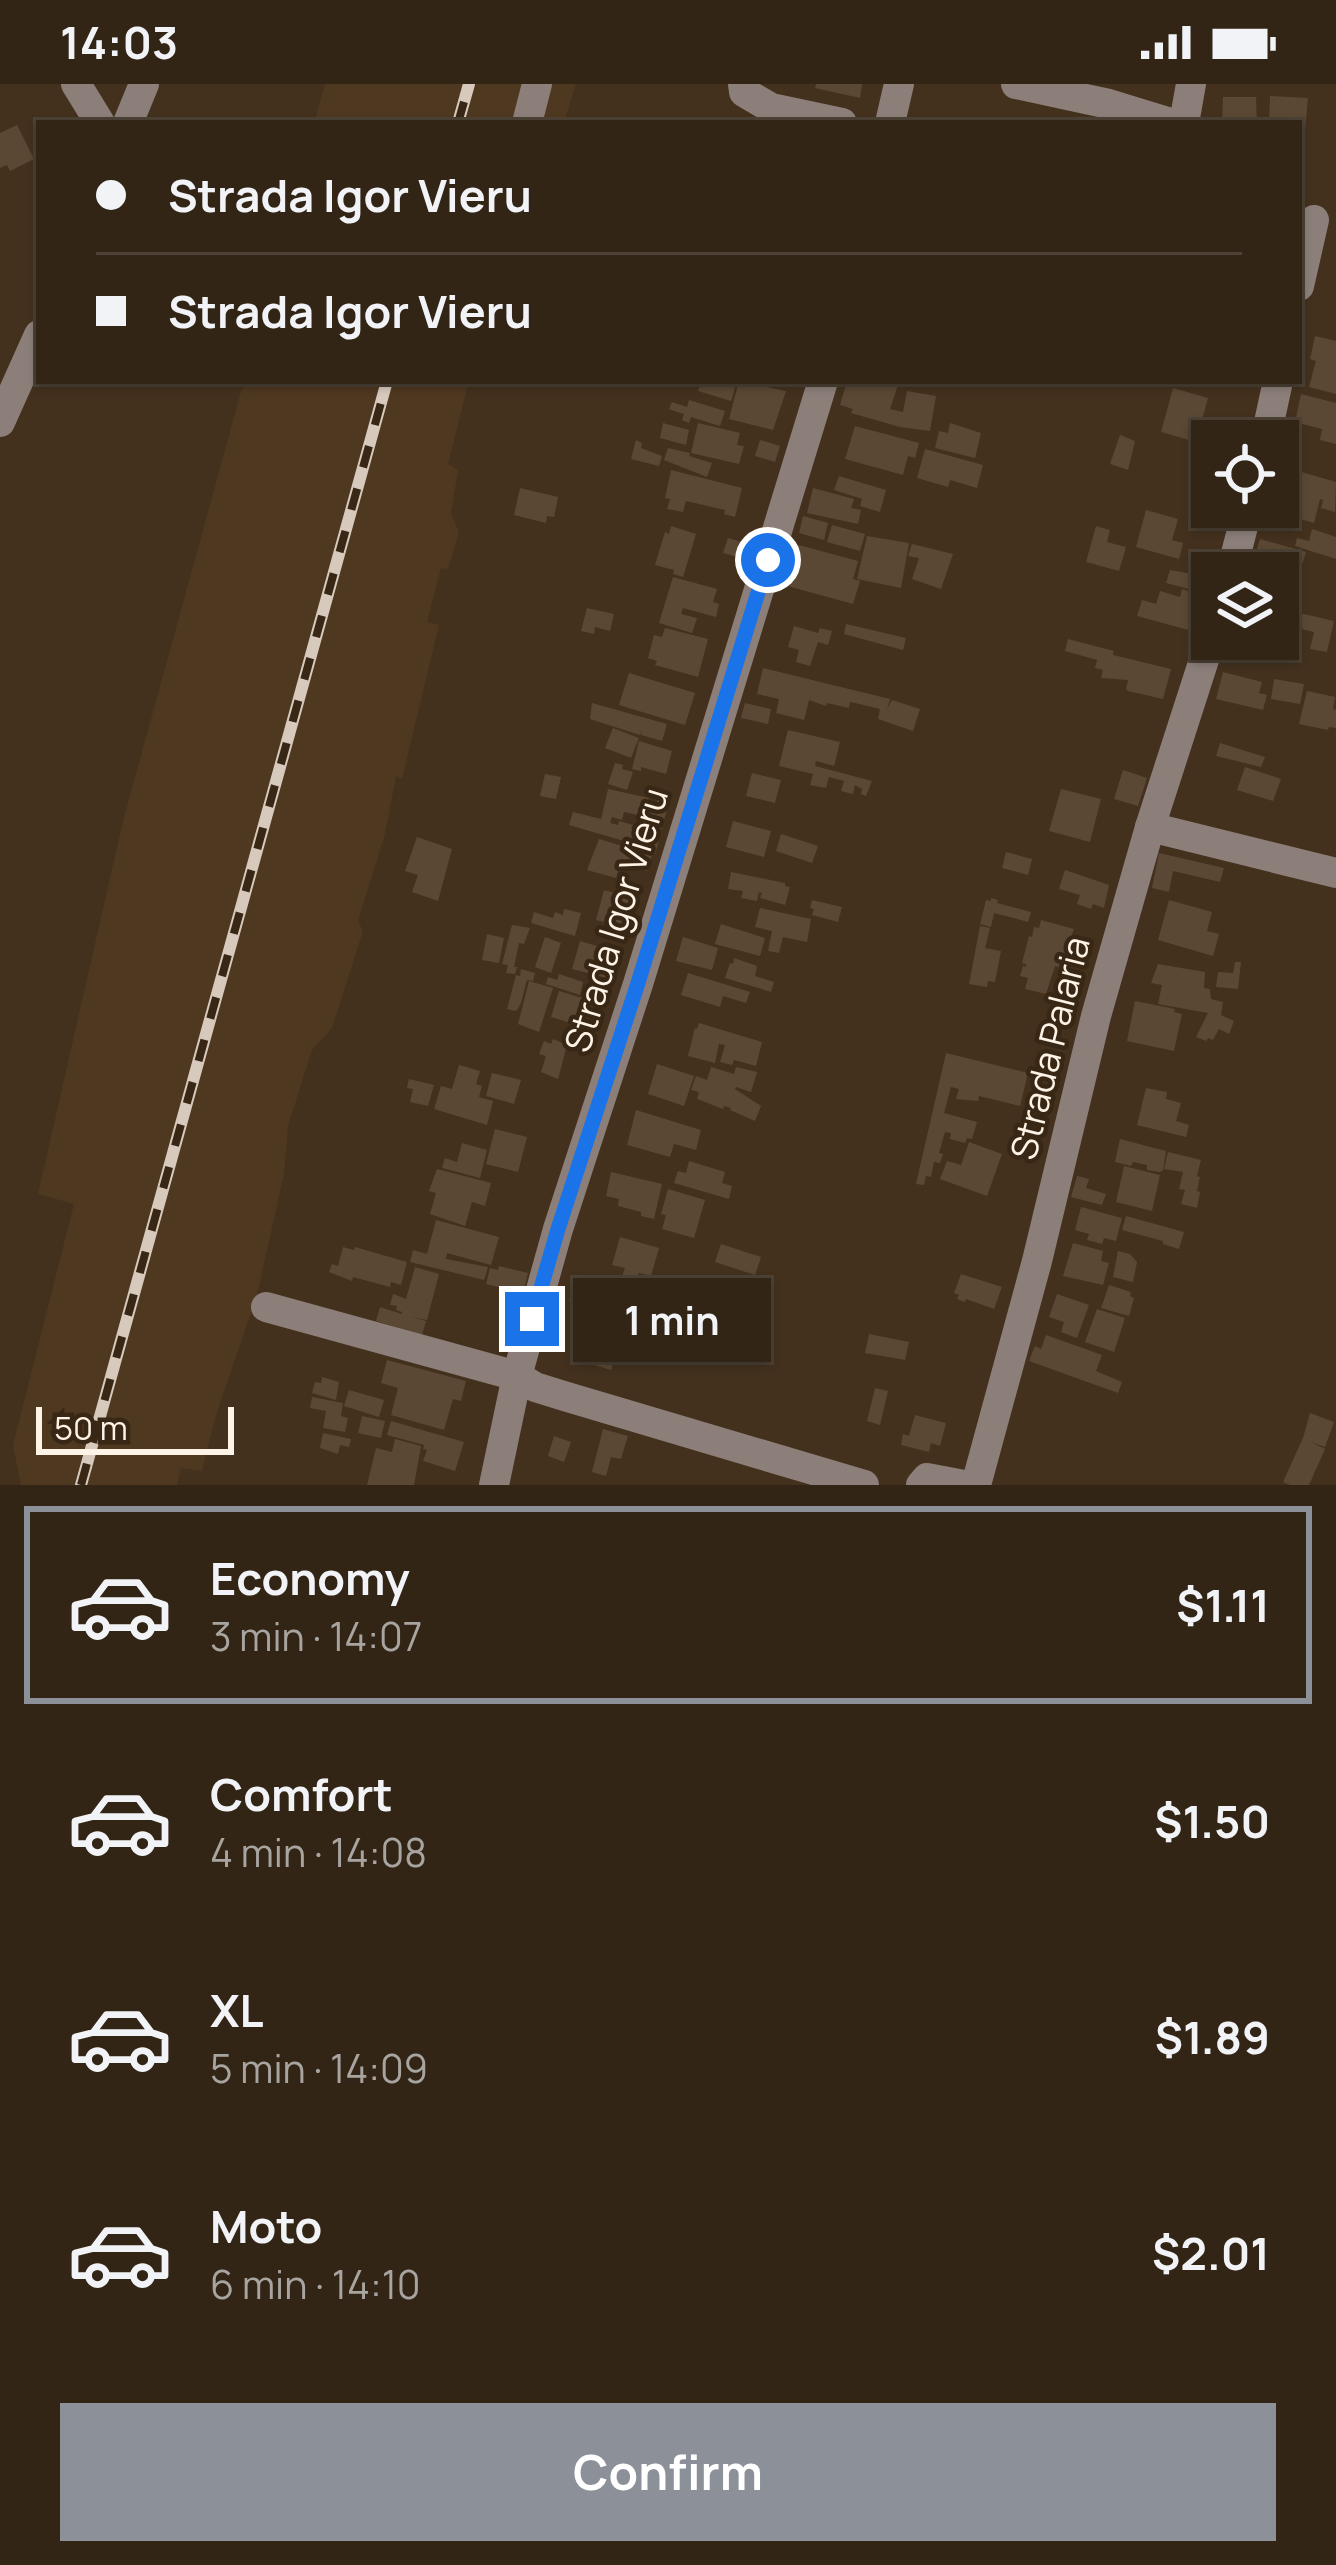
<!DOCTYPE html>
<html lang="en">
<head>
<meta charset="utf-8">
<style>
  body { margin:0; font-family:Manrope,sans-serif; background:#3a2d1f; color:#f1f3f6; height:100vh; display:flex; flex-direction:column; font-size:45px; white-space:nowrap }
  * { box-sizing:border-box; margin:0 }
  p { font-size:39px; color:#a8a5a1 }
  .icon { flex:none; width:66px; height:66px; fill:none; stroke:currentColor; stroke-width:2; stroke-linecap:round; stroke-linejoin:round }
  .map { position:relative; height:1401px; overflow:hidden }
  .drawer { display:flex; flex-direction:column; background:#322516; flex:1 }
  .drawer>* { flex:none }
  .guide { position:absolute; left:36px; top:36px; width:1266px; height:264px; border-radius:0px; box-shadow:0 3px 9px #0004,0 0 0 3px #4d4235; display:grid; align-content:center; height:264px; padding:0 60px; background:#322516 }
  .buttons { position:absolute; left:1191px; top:336px; display:grid; gap:24px }
  .buttons a { display:grid; place-items:center; width:108px; height:108px; border-radius:0px; background:#322516; box-shadow:0 3px 9px #0004,0 0 0 3px #4d4235; font-size:60px }
  .scale { position:absolute; left:36px; bottom:30px; width:198px; box-sizing:border-box; padding-left:12px; border:6px solid #fef3e7; border-top:0; font-size:33px; line-height:42px; white-space:nowrap; color:#fef3e7; -webkit-text-stroke:9px #382714; paint-order:stroke }
  .end { position:absolute; width:54px; height:54px; margin:-27px; border:15px solid #1a73e8; background:#fff; box-shadow:0 0 0 6px #fff }
  .from { border-radius:50% }
  .bubble { position:absolute; height:84px; border-radius:0px; background:#322516; box-shadow:0 3px 9px #0004,0 0 0 3px #4d4235; font-size:39px; font-weight:700; line-height:84px; text-align:center }
  .guide b { display:flex; align-items:center; gap:42px; height:114px; font-size:45px }
  .guide b+b { border-top:3px solid #4d4235 }
  .guide i { width:30px; height:30px; background:#f1f3f6 }
  ul { padding:21px 0 0; list-style:none }
  li { display:flex; align-items:center; gap:36px; height:198px; margin:0 24px 18px; padding:0 36px; border:6px solid transparent; border-radius:0px }
  li div { flex:1 }
  li b { display:block; font-size:45px }
  li em { font-style:normal; font-weight:700 }
  li.on { border-color:#8c9099 }
  li>.icon { width:108px; height:108px; stroke-width:1.5 }
  .action { display:flex; gap:24px; margin-top:auto; padding:24px 60px }
  .action a { flex:1; height:138px; border-radius:0px; background:#8c9099; color:#fff; font-size:48px; font-weight:700; line-height:138px; text-align:center }
  .status { display:flex; justify-content:space-between; align-items:center; height:84px; padding:0 60px; background:#322516; direction:ltr }
  .status svg { height:33px; fill:currentColor }
  .map>svg:first-child { display:block }
  .built { fill:#4f3820 }
  .building { fill:#5a4834 }
  .lines { fill:none; stroke-linecap:round; stroke-linejoin:round }
  .minor { stroke:#8c7f79; stroke-width:30 }
  .rail-casing { stroke:#d7cabd; stroke-width:12 }
  .rail { stroke:#382714; stroke-width:8; stroke-dasharray:22; stroke-linecap:butt }
  .route { stroke:#1a73e8; stroke-width:15 }
  .labels { text-anchor:middle; stroke-width:9; stroke-linejoin:round; paint-order:stroke }
  .street-label { font-size:36px; fill:#fef3e7; stroke:#382714 }
</style>
</head>
<body>
<div class="status"><b>14:03</b><svg viewBox="0 0 49 12"><path d="M0 12V9h3v3zM5 12V6h3v6zM10 12V3h3v9zM15 12V0h3v12zM26 1h20v11H26zM47 4h2v5h-2z"/></svg></div>
<div class="map">
<svg width="1336" height="1401" viewBox="0 0 1336 1401">
  <rect width="100%" height="100%" fill="#43311e"/>
  <!-- built -->
  <g class="built">
    <polygon points="325,0 576,0 564,39 314,39"/>
    <polygon points="244,297 469,297 448,380 458,386 451,429 459,448 448,485 441,484 427,538 439,541 402,695 396,692 385,750 358,837 363,847 332,944 312,966 288,1042 284,1090 257,1211 216,1331 202,1387 181,1384 177,1401 21,1401 13,1361 74,1120 38,1110 123,737"/>
  </g>
  <!-- building -->
  <g class="building">
    <polygon points="816,0 862,0 860,14 815,4"/>
    <polygon points="1270,12 1308,14 1304,57 1299,56 1299,39 1269,39"/>
    <polygon points="1223,13 1256,13 1257,39 1222,39"/>
    <polygon points="17,41 34,75 10,87 7,81 0,84 0,49"/>
    <polygon points="1315,252 1336,257 1336,310 1309,303 1316,277 1310,275"/>
    <polygon points="701,297 737,297 731,317 698,307"/>
    <polygon points="739,297 786,307 773,346 729,335"/>
    <polygon points="847,297 883,297 898,301 890,325 903,328 907,307 936,312 930,347 900,343 851,329 853,325 840,321"/>
    <polygon points="1173,304 1208,314 1196,358 1161,348"/>
    <polygon points="1301,310 1336,319 1336,360 1320,356 1322,345 1295,338"/>
    <polygon points="689,316 725,327 720,342 691,333 689,339 682,336 684,330 669,325 672,318 687,323"/>
    <polygon points="663,339 689,346 686,361 660,354"/>
    <polygon points="698,339 740,349 737,361 744,362 739,380 691,369"/>
    <polygon points="950,339 981,349 975,374 935,364 939,347 948,349"/>
    <polygon points="855,342 919,359 915,374 908,372 903,391 845,375"/>
    <polygon points="1120,351 1135,357 1128,386 1110,380"/>
    <polygon points="636,356 642,359 641,364 662,372 659,382 631,375"/>
    <polygon points="760,356 780,362 775,378 755,372"/>
    <polygon points="668,364 690,369 689,372 712,379 707,393 664,376"/>
    <polygon points="925,365 983,381 977,404 950,396 948,403 917,394"/>
    <polygon points="1291,385 1336,398 1335,428 1321,424 1323,416 1320,415 1314,439 1279,429"/>
    <polygon points="671,386 742,404 735,433 724,430 725,426 686,417 683,428 667,425 670,415 665,414"/>
    <polygon points="839,392 886,406 880,428 860,422 862,415 834,406"/>
    <polygon points="520,404 558,413 554,433 547,432 546,439 514,431"/>
    <polygon points="813,404 854,415 851,424 861,426 858,440 807,429"/>
    <polygon points="1146,426 1178,435 1172,456 1183,459 1179,475 1136,463"/>
    <polygon points="803,432 828,439 824,456 799,449"/>
    <polygon points="832,441 865,450 860,467 827,458"/>
    <polygon points="671,442 696,450 683,493 673,490 674,486 655,481 665,448 669,450"/>
    <polygon points="1096,442 1110,446 1107,458 1126,463 1119,487 1086,478"/>
    <polygon points="1312,445 1336,453 1336,475 1295,462 1297,454 1309,457"/>
    <polygon points="867,452 909,459 901,504 857,495"/>
    <polygon points="728,454 751,461 747,476 723,469"/>
    <polygon points="1260,455 1306,468 1298,494 1286,490 1288,484 1275,480 1273,487 1252,482"/>
    <polygon points="795,460 858,477 853,495 860,497 853,520 784,501"/>
    <polygon points="912,460 953,470 941,505 912,495 919,474 908,472"/>
    <polygon points="1170,486 1198,491 1193,506 1166,499"/>
    <polygon points="673,493 717,505 713,518 719,520 716,533 683,524 681,530 697,534 692,549 659,539"/>
    <polygon points="1182,505 1210,514 1202,540 1195,538 1192,547 1137,532 1142,516 1156,520 1160,507 1180,513"/>
    <polygon points="587,524 614,530 610,547 595,543 594,550 581,547"/>
    <polygon points="1291,527 1334,537 1327,568 1310,565 1314,548 1302,545 1298,563 1278,559 1278,530 1289,533"/>
    <polygon points="846,540 906,554 903,566 844,550"/>
    <polygon points="794,542 818,549 820,544 832,547 828,561 818,558 810,582 796,578 799,566 788,563"/>
    <polygon points="665,544 708,555 698,593 655,581 657,577 648,574 654,551 662,553"/>
    <polygon points="1068,555 1114,567 1113,571 1171,585 1163,615 1128,607 1126,605 1128,596 1101,594 1103,586 1095,584 1097,576 1065,567"/>
    <polygon points="763,584 890,615 887,625 892,616 920,625 913,647 878,635 880,625 855,619 850,618 849,624 827,619 826,622 809,616 804,636 776,629 779,615 757,610"/>
    <polygon points="1223,588 1262,598 1259,609 1267,611 1263,626 1216,615"/>
    <polygon points="629,589 695,609 685,641 619,621"/>
    <polygon points="1274,595 1304,600 1300,620 1271,615"/>
    <polygon points="1307,607 1335,613 1333,625 1336,626 1336,644 1329,643 1328,646 1299,640"/>
    <polygon points="592,619 667,640 662,657 641,651 642,646 640,651 590,635"/>
    <polygon points="745,619 771,625 768,640 741,634"/>
    <polygon points="613,644 639,654 631,674 605,664"/>
    <polygon points="788,646 840,658 834,682 816,677 815,682 872,697 866,712 861,710 862,705 855,701 853,710 841,707 844,697 829,693 826,704 810,701 813,690 779,682"/>
    <polygon points="639,657 672,667 666,690 641,683 641,687 632,685"/>
    <polygon points="1220,659 1265,673 1261,683 1216,672"/>
    <polygon points="615,679 623,681 622,685 633,688 627,706 608,700"/>
    <polygon points="1245,683 1281,695 1273,717 1237,706"/>
    <polygon points="1123,686 1147,694 1138,722 1114,715"/>
    <polygon points="752,689 781,696 775,719 746,712"/>
    <polygon points="545,690 561,693 556,715 540,712"/>
    <polygon points="608,705 649,714 646,727 653,729 658,715 669,719 661,746 644,741 646,733 624,728 622,736 612,733 610,739 618,741 619,737 633,741 631,744 660,753 655,770 623,760 624,757 569,741 573,728 601,735"/>
    <polygon points="1061,705 1101,715 1090,758 1049,747"/>
    <polygon points="733,737 771,747 764,773 726,763"/>
    <polygon points="781,750 818,762 812,779 776,767"/>
    <polygon points="417,753 452,765 438,817 412,808 418,791 405,787"/>
    <polygon points="599,755 652,771 647,787 620,779 616,794 587,786"/>
    <polygon points="1006,768 1032,775 1028,791 1002,784"/>
    <polygon points="1159,769 1224,784 1220,798 1173,787 1169,808 1152,804"/>
    <polygon points="1065,786 1109,801 1104,824 1093,820 1091,825 1077,820 1080,811 1059,805"/>
    <polygon points="731,788 785,799 785,802 790,803 785,821 760,814 762,809 759,808 757,817 741,814 743,807 728,805"/>
    <polygon points="604,806 633,814 621,849 612,847 614,840 596,836"/>
    <polygon points="991,814 998,816 997,819 1031,828 1028,838 994,829 991,843 980,840 986,816 991,817"/>
    <polygon points="812,816 842,823 838,838 812,831 814,825 810,824"/>
    <polygon points="1169,816 1212,828 1207,847 1219,850 1213,872 1158,856"/>
    <polygon points="760,824 811,835 807,858 783,853 779,869 768,867 772,847 755,843"/>
    <polygon points="564,825 581,829 575,852 531,839 534,828 553,834 555,828 563,831"/>
    <polygon points="1041,836 1074,845 1070,856 1077,858 1070,886 1055,882 1046,910 1025,905 1028,894 1020,892 1023,882 1026,883 1026,880 1022,879 1029,852 1032,853 1034,843 1039,844"/>
    <polygon points="721,840 765,854 760,872 715,860"/>
    <polygon points="512,841 530,844 524,860 519,859 514,883 517,883 515,890 506,889 508,881 502,880"/>
    <polygon points="980,842 990,844 985,864 1001,867 995,898 988,897 987,903 969,900"/>
    <polygon points="487,850 504,854 499,879 482,876"/>
    <polygon points="545,853 561,859 551,889 535,883"/>
    <polygon points="683,853 718,864 712,886 676,877"/>
    <polygon points="580,857 614,867 607,894 572,885"/>
    <polygon points="734,874 757,882 755,892 774,898 771,908 725,894 730,879 733,880"/>
    <polygon points="1235,878 1241,878 1238,905 1216,903 1218,888 1233,889"/>
    <polygon points="1158,880 1205,888 1204,904 1210,905 1211,915 1223,918 1221,931 1234,937 1229,950 1219,945 1213,956 1208,954 1206,957 1196,953 1208,929 1158,920 1162,901 1151,899"/>
    <polygon points="521,885 535,889 533,897 527,896 521,919 517,926 514,927 507,925 516,891 520,892"/>
    <polygon points="688,889 750,908 746,919 723,912 720,923 681,911"/>
    <polygon points="559,890 583,898 580,911 546,900 548,893 557,896"/>
    <polygon points="529,897 553,904 539,948 518,940"/>
    <polygon points="559,907 595,918 587,944 551,933"/>
    <polygon points="1135,917 1175,925 1174,928 1182,930 1174,967 1127,957"/>
    <polygon points="699,939 762,958 756,982 734,976 732,981 720,978 725,961 719,960 715,979 688,972 695,944 697,945"/>
    <polygon points="553,955 567,961 558,995 541,988 546,972 539,970 544,957 551,960"/>
    <polygon points="946,969 1028,989 1020,1022 979,1012 978,1017 956,1015 959,1005 951,1003 944,1029 977,1038 972,1055 967,1054 965,1059 950,1055 951,1049 945,1048 939,1069 943,1070 940,1079 934,1078 931,1093 926,1092 924,1101 916,1100"/>
    <polygon points="657,980 694,992 684,1022 648,1010"/>
    <polygon points="459,981 480,987 476,1000 482,1002 479,1013 493,1017 487,1041 434,1025 441,1002 452,1005"/>
    <polygon points="711,983 734,990 736,983 757,988 751,1008 736,1003 735,1005 761,1022 755,1037 730,1026 731,1024 724,1022 723,1025 697,1015 699,1008 691,1006 696,992 707,996"/>
    <polygon points="492,989 521,996 514,1020 486,1012"/>
    <polygon points="409,995 434,1001 428,1022 410,1018 413,1005 407,1004"/>
    <polygon points="1146,1004 1167,1008 1166,1015 1181,1019 1176,1037 1189,1041 1186,1053 1137,1041"/>
    <polygon points="636,1026 701,1046 696,1066 674,1060 670,1073 627,1061"/>
    <polygon points="495,1045 527,1053 518,1088 486,1080"/>
    <polygon points="1120,1055 1166,1067 1163,1086 1160,1088 1147,1086 1147,1081 1133,1078 1131,1082 1115,1078"/>
    <polygon points="969,1058 1002,1070 987,1112 940,1095 947,1077 961,1081"/>
    <polygon points="462,1059 487,1066 480,1094 442,1084 445,1074 457,1078"/>
    <polygon points="1168,1068 1201,1076 1197,1092 1200,1093 1197,1107 1200,1108 1197,1124 1181,1120 1185,1106 1179,1105 1183,1088 1164,1085"/>
    <polygon points="689,1077 725,1088 722,1099 732,1102 729,1115 674,1099 678,1087 686,1089"/>
    <polygon points="1124,1082 1160,1091 1152,1127 1116,1118"/>
    <polygon points="437,1085 491,1099 485,1122 472,1118 465,1142 430,1130 436,1109 429,1107"/>
    <polygon points="611,1088 662,1100 654,1135 641,1132 641,1128 618,1122 619,1115 606,1112"/>
    <polygon points="1077,1092 1089,1095 1086,1104 1106,1110 1102,1121 1071,1113"/>
    <polygon points="668,1105 705,1116 694,1154 662,1145 666,1131 661,1130"/>
    <polygon points="1081,1123 1122,1134 1116,1157 1104,1154 1102,1160 1087,1156 1089,1150 1075,1146"/>
    <polygon points="1126,1132 1184,1148 1179,1165 1163,1160 1163,1157 1122,1146"/>
    <polygon points="436,1136 499,1153 491,1181 447,1169 446,1175 488,1183 484,1196 410,1178 413,1166 427,1170"/>
    <polygon points="620,1153 659,1164 651,1192 639,1189 636,1197 622,1193 625,1184 612,1181"/>
    <polygon points="1073,1159 1103,1167 1101,1177 1109,1179 1103,1201 1063,1192"/>
    <polygon points="721,1160 761,1173 755,1191 715,1178"/>
    <polygon points="343,1163 354,1166 355,1163 407,1178 401,1201 391,1198 390,1203 353,1193 352,1197 329,1188 332,1180 338,1182"/>
    <polygon points="1118,1167 1130,1170 1137,1178 1133,1198 1113,1193"/>
    <polygon points="499,1182 528,1189 523,1209 486,1200 490,1184 498,1186"/>
    <polygon points="415,1183 439,1190 427,1236 411,1233 426,1237 422,1251 376,1237 380,1223 402,1230 402,1228 396,1226 397,1222 390,1221 393,1210 406,1215"/>
    <polygon points="961,1190 1002,1203 994,1225 966,1215 965,1218 957,1215 959,1211 954,1209"/>
    <polygon points="578,1193 599,1198 593,1222 569,1216"/>
    <polygon points="1109,1201 1131,1208 1130,1212 1134,1214 1129,1232 1101,1224"/>
    <polygon points="619,1207 641,1211 637,1233 614,1229"/>
    <polygon points="1057,1210 1089,1221 1077,1254 1061,1248 1064,1238 1049,1233"/>
    <polygon points="653,1214 666,1218 664,1225 680,1230 673,1251 639,1241 646,1219 651,1220"/>
    <polygon points="1097,1225 1125,1234 1114,1268 1085,1258"/>
    <polygon points="681,1231 762,1252 759,1264 725,1255 723,1264 675,1251"/>
    <polygon points="581,1239 622,1251 611,1286 571,1274"/>
    <polygon points="869,1250 909,1258 905,1276 865,1269"/>
    <polygon points="1046,1251 1102,1271 1096,1287 1122,1298 1118,1309 1029,1277 1035,1262 1041,1265"/>
    <polygon points="387,1276 466,1297 461,1317 453,1315 444,1346 391,1331 398,1304 381,1299"/>
    <polygon points="322,1293 339,1298 336,1316 312,1309 315,1298 321,1299"/>
    <polygon points="875,1304 888,1307 880,1341 867,1337"/>
    <polygon points="349,1306 384,1316 379,1333 344,1322"/>
    <polygon points="312,1313 343,1319 341,1332 348,1334 345,1348 323,1344 326,1327 310,1324"/>
    <polygon points="1310,1329 1334,1338 1325,1363 1311,1358 1325,1365 1309,1401 1290,1401 1283,1398 1303,1354"/>
    <polygon points="915,1331 946,1339 940,1362 931,1359 929,1368 901,1361 903,1350 909,1352"/>
    <polygon points="362,1332 385,1337 381,1354 358,1349"/>
    <polygon points="391,1337 464,1358 455,1387 423,1377 427,1366 423,1365 424,1361 387,1351"/>
    <polygon points="603,1345 628,1352 621,1375 611,1373 606,1392 592,1388"/>
    <polygon points="323,1349 351,1355 349,1363 340,1361 338,1370 320,1364"/>
    <polygon points="554,1352 571,1358 564,1378 548,1372"/>
    <polygon points="395,1355 421,1362 414,1401 367,1401 376,1364 392,1368"/>
  </g>
  <g class="lines">
    <!-- minor -->
    <g class="minor">
      <polyline points="76,0 100,39"/>
      <polyline points="743,0 744,8 771,24 842,39"/>
      <polyline points="1016,0 1109,20 1171,39"/>
      <polyline points="128,39 144,0"/>
      <polyline points="527,39 537,0"/>
      <polyline points="890,39 899,0"/>
      <polyline points="1184,39 1191,0"/>
      <polyline points="1299,202 1314,136"/>
      <polyline points="0,338 39,251"/>
      <polyline points="1265,357 1278,297"/>
      <polyline points="1231,489 1248,423"/>
      <polyline points="1150,743 1336,789"/>
      <polyline points="266,1223 517,1292 535,1303 564,1312 864,1401"/>
      <polyline points="494,1401 517,1292 558,1145 638,900 823,297"/>
      <polyline points="921,1401 927,1394 964,1401"/>
      <polyline points="976,1401 1037,1177 1096,932 1150,743 1212,551"/>
    </g>
    <defs>
      <g id="rail">
        <polyline points="458,39 469,0"/>
        <polyline points="81,1401 387,297"/>
      </g>
    </defs>
    <!-- rail casing -->
    <use href="#rail" class="rail-casing"/>
    <!-- rail -->
    <use href="#rail" class="rail"/>
  </g>
  <g class="lines">
    <!-- route -->
    <polyline class="route" points="532,1235 558,1145 638,899 768,476"/>
  </g>
  <g class="labels">
    <!-- street labels -->
    <g class="street-label">
      <text transform="translate(616 836) rotate(-73)" y="13">Strada Igor Vieru</text>
      <text transform="translate(1050 964) rotate(-76)" y="13">Strada Palaria</text>
    </g>
  </g>
</svg>
<div class="buttons">
<a><svg class="icon" aria-label="locate" viewBox="0 0 24 24"><circle cx="12" cy="12" r="6"/><path d="M12 2v4M12 18v4M2 12h4M18 12h4"/></svg></a>
<a><svg class="icon" aria-label="layers" viewBox="0 0 24 24"><path d="M12 4l9 5-9 5-9-5zM3 14l9 5 9-5"/></svg></a>
</div>
<div class="scale">50 m</div>
<i class="end from" style="left:768px;top:476px"></i>
<i class="end" style="left:532px;top:1235px"></i>
<div class="bubble" style="left:573px;top:1194px;width:198px">1 min</div>
<div class="guide">
<b><i class="from"></i>Strada Igor Vieru</b>
<b><i></i>Strada Igor Vieru</b>
</div>
</div>
<section class="drawer">
<ul>
<li class="on"><svg class="icon" aria-label="car" viewBox="0 0 24 24"><path d="M5 17H2v-5l4-1 3-4h7l3 4 3 1v5h-3M9 17h6M6 11h13"/><circle cx="7" cy="17" r="2"/><circle cx="17" cy="17" r="2"/></svg><div><b>Economy</b><p>3 min · 14:07</p></div><em>$1.11</em></li>
<li><svg class="icon" aria-label="car" viewBox="0 0 24 24"><path d="M5 17H2v-5l4-1 3-4h7l3 4 3 1v5h-3M9 17h6M6 11h13"/><circle cx="7" cy="17" r="2"/><circle cx="17" cy="17" r="2"/></svg><div><b>Comfort</b><p>4 min · 14:08</p></div><em>$1.50</em></li>
<li><svg class="icon" aria-label="car" viewBox="0 0 24 24"><path d="M5 17H2v-5l4-1 3-4h7l3 4 3 1v5h-3M9 17h6M6 11h13"/><circle cx="7" cy="17" r="2"/><circle cx="17" cy="17" r="2"/></svg><div><b>XL</b><p>5 min · 14:09</p></div><em>$1.89</em></li>
<li><svg class="icon" aria-label="car" viewBox="0 0 24 24"><path d="M5 17H2v-5l4-1 3-4h7l3 4 3 1v5h-3M9 17h6M6 11h13"/><circle cx="7" cy="17" r="2"/><circle cx="17" cy="17" r="2"/></svg><div><b>Moto</b><p>6 min · 14:10</p></div><em>$2.01</em></li>
</ul>
<div class="action"><a>Confirm</a></div>
</section>
</body>
</html>
